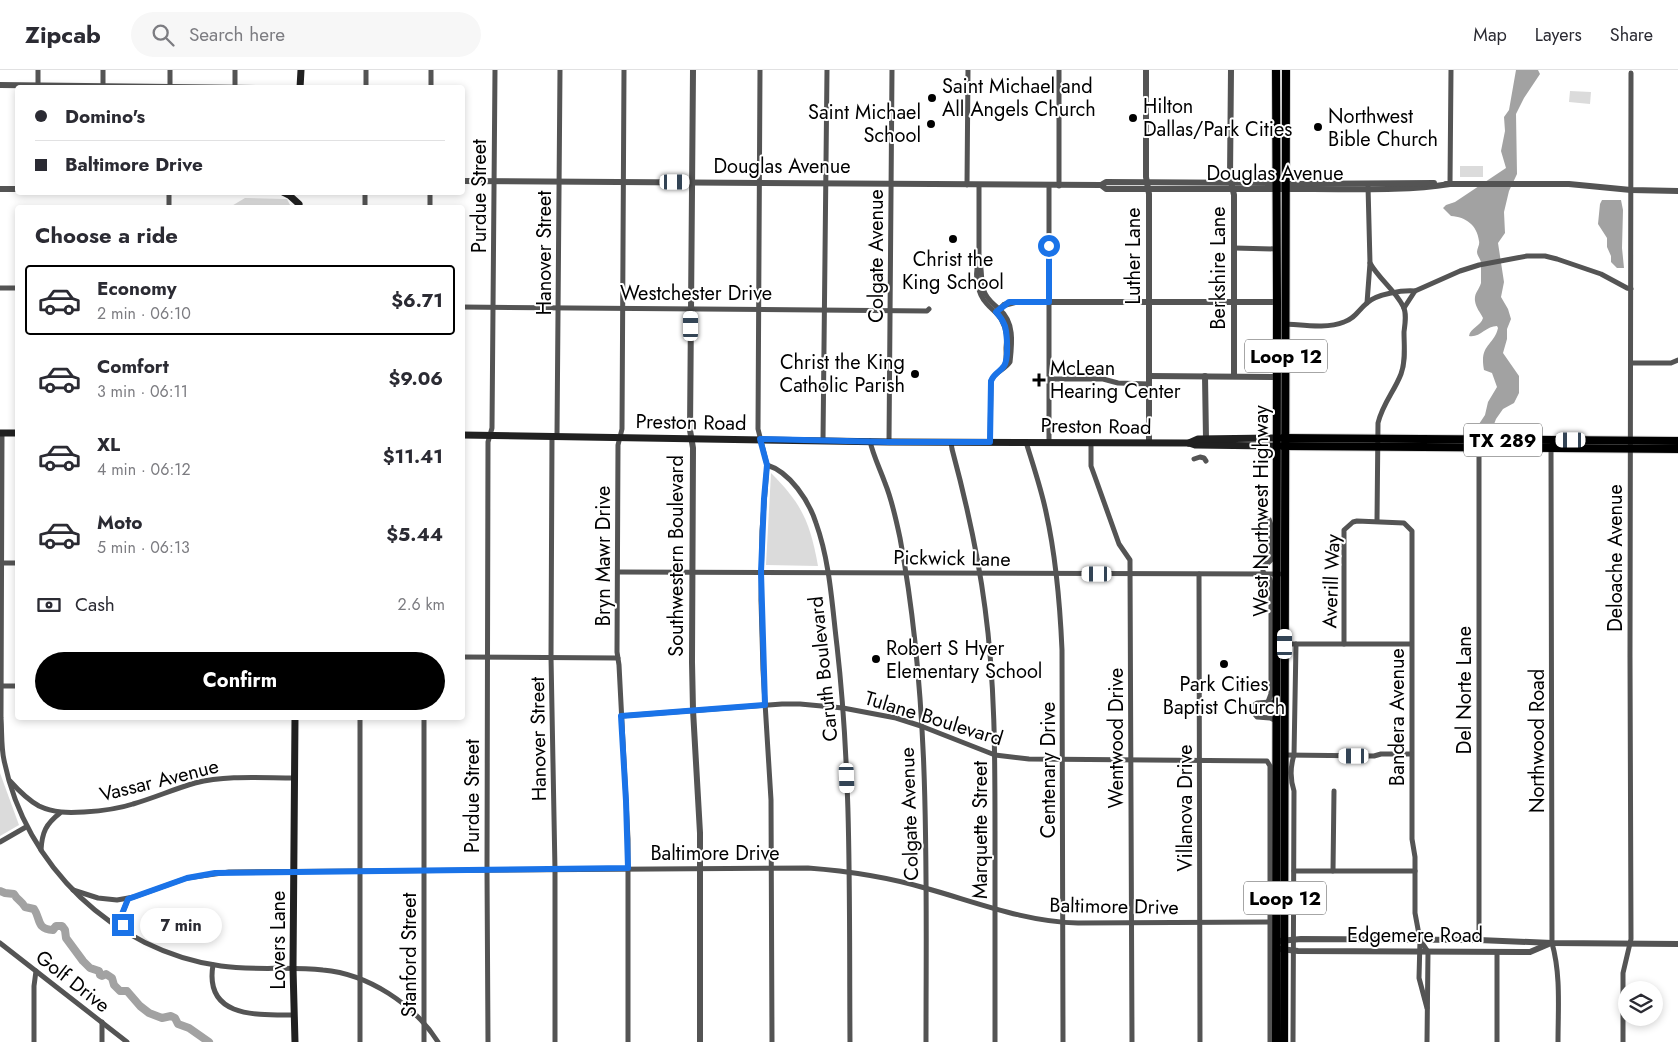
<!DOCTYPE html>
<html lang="en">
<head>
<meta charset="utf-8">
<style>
  body { margin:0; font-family:Jost,sans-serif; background:#f7f7f7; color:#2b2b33; height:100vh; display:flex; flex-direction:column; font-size:19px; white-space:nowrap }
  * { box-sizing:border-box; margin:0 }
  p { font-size:16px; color:#7c7c81 }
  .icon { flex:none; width:28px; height:28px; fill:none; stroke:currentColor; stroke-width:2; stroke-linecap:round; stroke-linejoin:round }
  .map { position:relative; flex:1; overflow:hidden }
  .drawer { position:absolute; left:15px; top:135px; width:450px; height:515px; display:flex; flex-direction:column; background:#fff; border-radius:5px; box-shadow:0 2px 8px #0003 }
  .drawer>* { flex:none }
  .guide { position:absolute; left:15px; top:15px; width:450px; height:110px; border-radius:5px; box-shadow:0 2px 8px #0003; display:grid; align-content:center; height:110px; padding:0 20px; background:#fff }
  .controls { position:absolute; left:1618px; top:911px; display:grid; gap:10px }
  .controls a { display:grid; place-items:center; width:45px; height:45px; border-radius:50%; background:#fff; box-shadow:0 2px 8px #0003; font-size:25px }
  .end { position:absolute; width:22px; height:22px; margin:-11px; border:6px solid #1a73e8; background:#fff; box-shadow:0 0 0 2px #fff }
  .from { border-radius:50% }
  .bubble { position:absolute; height:35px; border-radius:18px; background:#fff; box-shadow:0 2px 8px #0003; font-size:16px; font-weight:700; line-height:35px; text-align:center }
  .car { position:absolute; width:15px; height:30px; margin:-15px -8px; border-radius:6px; box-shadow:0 0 4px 1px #0007; background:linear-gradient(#fff 24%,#345 0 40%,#fff 0 76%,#345 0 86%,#fff 0) }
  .guide b { display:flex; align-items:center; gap:18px; height:48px; font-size:19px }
  .guide b+b { border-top:1px solid #e1e1e2 }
  .guide i { width:12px; height:12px; background:#2b2b33 }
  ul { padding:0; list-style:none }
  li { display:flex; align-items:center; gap:15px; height:70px; margin:0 10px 8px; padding:0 10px; border:2px solid transparent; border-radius:5px }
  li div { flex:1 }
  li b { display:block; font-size:19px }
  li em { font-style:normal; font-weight:700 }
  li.active { border-color:#000 }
  li>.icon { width:45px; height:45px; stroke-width:1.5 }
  h2 { padding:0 20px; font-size:22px; line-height:60px }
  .pay { display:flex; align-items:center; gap:12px; height:55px; padding:0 20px; font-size:19px }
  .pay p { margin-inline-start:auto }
  .cta { display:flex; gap:10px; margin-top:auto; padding:10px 20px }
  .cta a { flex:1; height:58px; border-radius:30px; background:#000; color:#fff; font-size:20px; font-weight:700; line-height:58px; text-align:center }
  header { display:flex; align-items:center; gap:30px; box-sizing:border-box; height:70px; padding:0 25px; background:#fff; border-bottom:1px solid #e1e1e2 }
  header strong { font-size:24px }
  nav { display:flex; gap:28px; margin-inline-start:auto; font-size:18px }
  .search { width:350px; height:45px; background:#f7f7f7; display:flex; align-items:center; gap:12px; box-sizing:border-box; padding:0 18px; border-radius:28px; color:#7c7c81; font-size:19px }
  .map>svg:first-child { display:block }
  .green { fill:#dbdbdb }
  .water { fill:#a2a2a2 }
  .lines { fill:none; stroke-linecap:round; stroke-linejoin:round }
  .river { stroke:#a2a2a2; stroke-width:8 }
  .primary-casing { stroke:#dbdbdb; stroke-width:10 }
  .minor { stroke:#545454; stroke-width:5 }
  .tertiary { stroke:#545454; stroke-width:6 }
  .secondary { stroke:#212121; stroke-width:7 }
  .primary { stroke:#000; stroke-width:8 }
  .route { stroke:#1a73e8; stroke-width:6 }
  .poi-dot { fill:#000; stroke:#fff; stroke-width:2 }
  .labels { text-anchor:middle; stroke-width:4; stroke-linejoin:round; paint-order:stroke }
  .shield { fill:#fff; stroke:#4c4c4c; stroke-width:1 }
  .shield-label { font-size:19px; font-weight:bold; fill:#000 }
  .poi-label { font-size:20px; fill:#000; stroke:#fff; text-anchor:start }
  .street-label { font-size:20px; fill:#000; stroke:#fff }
</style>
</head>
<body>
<header>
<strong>Zipcab</strong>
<div class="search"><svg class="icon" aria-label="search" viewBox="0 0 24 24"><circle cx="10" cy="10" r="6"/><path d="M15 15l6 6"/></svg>Search here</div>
<nav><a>Map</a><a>Layers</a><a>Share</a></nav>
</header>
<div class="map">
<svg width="1678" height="972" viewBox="0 0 1678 972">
  <rect width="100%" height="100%" fill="#fff"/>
  <!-- green -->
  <g class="green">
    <polygon points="1570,21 1591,22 1590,34 1569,32"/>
    <rect x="1460" y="96" width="23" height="11"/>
    <polygon points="245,128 287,129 291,137 230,137"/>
    <path d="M771 403C802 434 810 452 818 496L766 495Z"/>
    <polygon points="0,703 19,755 0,766"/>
  </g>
  <!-- water -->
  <g class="water">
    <path d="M1516 0H1538L1540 4 1524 28 1516 44 1517 104 1509 121 1504 142 1505 163 1498 173 1504 212 1501 227 1508 239 1511 249 1507 259V269L1503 283 1519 306V323L1514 333 1503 339 1496 349 1493 357 1492 367H1476L1479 354 1485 345 1488 332 1497 317 1492 303 1484 300C1479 274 1494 276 1498 258L1497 256C1486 256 1480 268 1469 266 1470 258 1481 256 1483 248 1480 242 1476 238 1475 231 1474 223 1479 220 1481 213 1481 209 1481 197 1481 193 1481 189 1477 186 1477 182 1477 178 1480 175 1479 171 1477 155 1466 147 1451 146L1443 138 1446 135 1455 132 1506 98 1501 81 1505 61 1504 47 1509 40Z"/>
    <polygon points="1602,130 1621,130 1623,140 1622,178 1624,198 1617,198 1611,192 1611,186 1607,177 1607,168 1598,154 1600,134"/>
  </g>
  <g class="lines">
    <!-- river -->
    <path class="river" d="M0 821 5 823 14 824C17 830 22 831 25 837L34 839C41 849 36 859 53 860L56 856H62L65 860 66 868 83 891 90 898 99 901 100 905 102 906 106 904 112 908 114 915 120 921H127L140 936 149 943 162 948 171 946 175 948 178 954 189 958 209 972"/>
    <defs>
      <g id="primary">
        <polyline points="1276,0 1277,232 1276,972"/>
        <polyline points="1283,368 1678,371"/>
        <polyline points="1283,376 1678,379"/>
        <polyline points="1284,972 1286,0"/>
      </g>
    </defs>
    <!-- primary casing -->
    <use href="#primary" class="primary-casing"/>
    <!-- minor -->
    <g class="minor">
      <polyline points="624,0 622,359 618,375 617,582 619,595 628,769 628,972"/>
      <polyline points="760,0 758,359 767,395 762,461 761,530 763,600 771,730 772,972"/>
      <polyline points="38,17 38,0"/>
      <polyline points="103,18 103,0"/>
      <polyline points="170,18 170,0"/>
      <polyline points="235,18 235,0"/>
      <polyline points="366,18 366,0"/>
      <polyline points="431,18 431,0"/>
      <polyline points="1450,114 1451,0"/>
      <polyline points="967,115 968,0"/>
      <path d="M979 115V190C974 203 977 224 987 234 992 240 998 243 1002 251 1007 260 1007 268 1006 278 1006 284 1007 291 1004 297"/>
      <polyline points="1059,116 1059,0"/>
      <polyline points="169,122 169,138"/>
      <polyline points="365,138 365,122"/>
      <polyline points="430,138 430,122"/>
      <polyline points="1234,178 1277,179"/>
      <path d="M979 190C983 200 980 211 984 221 987 230 993 233 999 239 1015 252 1012 274 1010 292 1005 300 995 301 991 311L990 372"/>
      <path d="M1370 193C1379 209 1394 219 1403 236 1407 243 1405 254 1404 262 1404 276 1406 291 1401 304 1394 322 1383 333 1378 353L1377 451"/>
      <polyline points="0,218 18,218"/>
      <polyline points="1367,233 1370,193 1368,116"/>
      <polyline points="462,237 927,241 929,239"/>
      <polyline points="1404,238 1415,221 1460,201 1479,195 1527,186 1545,186 1557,189 1601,204 1627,218 1631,219"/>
      <path d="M1286 254C1304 255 1327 259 1344 252 1356 248 1358 240 1367 233 1376 224 1403 220 1415 221"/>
      <polyline points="1631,293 1671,293 1678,290"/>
      <polyline points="1049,309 1103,309 1118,313 1149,314"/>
      <path d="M2 363 1 648C2 662 1 677 4 690 25 796 114 881 221 896 254 901 289 896 323 900 368 904 414 934 438 972"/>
      <polyline points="552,366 551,587 555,800 555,972"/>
      <polyline points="557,366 560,0"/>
      <polyline points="823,370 827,0"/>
      <path d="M870 371C873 385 880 399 885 413 892 430 896 449 900 468 931 634 926 804 926 972"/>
      <polyline points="889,372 892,0"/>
      <path d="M951 372 952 379C966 431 978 484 985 538 995 612 995 686 995 761 995 831 995 902 995 972"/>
      <path d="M1026 372C1033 395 1041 418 1046 442 1056 487 1060 534 1062 580L1063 972"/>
      <polyline points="1049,372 1049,115"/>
      <polyline points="1091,373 1091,396 1095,407 1119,474 1130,490 1130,495 1132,972"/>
      <path d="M1551 376 1552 873C1561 905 1558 939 1558 972"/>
      <polyline points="1194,389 1200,387 1204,388 1206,391"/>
      <path d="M767 395C790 402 809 431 816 453 830 492 832 535 837 576 852 708 849 840 850 972"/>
      <polyline points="0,493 18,493"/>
      <polyline points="618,502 1280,504"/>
      <polyline points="1199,504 1200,972"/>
      <polyline points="1282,574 1411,574"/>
      <polyline points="1344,574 1344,460 1353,452 1357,451 1404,453 1412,461 1412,769 1415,787 1415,843 1420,870 1419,908 1427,938"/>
      <polyline points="462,587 618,588"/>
      <polyline points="0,616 18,616"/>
      <polyline points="1268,632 1271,624 1271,513 1270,509 1263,502 1263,494 1268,493 1271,490 1271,455 1269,449"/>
      <polyline points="1271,632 1257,633 1253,636 1252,641 1257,647 1270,648 1277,651"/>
      <polyline points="621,646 782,634 800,634 843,638 896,648 921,656 995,685 1029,689 1267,691 1270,696 1270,972"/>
      <polyline points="360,648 360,972"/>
      <polyline points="424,648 424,972"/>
      <polyline points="1285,685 1374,686 1381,684 1411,684"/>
      <path d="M10 711C19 721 28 730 39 736 54 743 68 743 84 742 100 741 118 739 133 734 154 728 174 719 195 713 227 705 262 708 294 708"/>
      <polyline points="0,772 26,757"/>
      <path d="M41 780C42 762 46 754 60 743"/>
      <polyline points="1294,801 1415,801"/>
      <polyline points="1333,801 1334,721"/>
      <path d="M73 820 98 828 117 830 134 827 187 808 229 802 808 798C848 801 887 807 925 818 976 832 1025 852 1078 853L1269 852"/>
      <polyline points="124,861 122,844 128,829"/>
      <polyline points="1420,870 1428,882 1427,972"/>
      <polyline points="1479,870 1479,375"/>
      <polyline points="0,873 127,972"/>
      <polyline points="1497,882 1497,972"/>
      <path d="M213 895C204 948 257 945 294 945"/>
      <polyline points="34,972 34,916 36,901"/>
      <polyline points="102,972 102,952"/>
      <polyline points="488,972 487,800 488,372 492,358 495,0"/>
      <path d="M1293 972 1294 721C1290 709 1290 698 1294 685L1296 574"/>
      <polyline points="1623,972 1623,903 1631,869 1630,587 1631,3"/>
    </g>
    <!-- tertiary -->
    <g class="tertiary">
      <polyline points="693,0 690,360 693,378 692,592 693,640 700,763 700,972"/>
      <polyline points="1146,0 1146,107 1149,124 1149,373"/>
      <polyline points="1231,0 1230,107 1234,125 1234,306"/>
      <polyline points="0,15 263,18"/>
      <path d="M462 111 1101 115 1106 119C1175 119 1244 119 1313 119 1359 119 1405 121 1450 114"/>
      <polyline points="1446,114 1569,114 1631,120 1678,121"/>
      <polyline points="1101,115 1106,112 1271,113 1290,114 1434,113"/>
      <polyline points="0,119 18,119"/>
      <polyline points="997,242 1004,235 1015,232 1277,232"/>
      <polyline points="1149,306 1277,307"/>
      <polyline points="1205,306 1206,369"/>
      <polyline points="1279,871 1301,869 1479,870 1552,873 1678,874"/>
      <polyline points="1280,879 1298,881 1521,882 1530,882 1551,873"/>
    </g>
    <!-- secondary -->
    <g class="secondary">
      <polyline points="300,18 301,0"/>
      <polyline points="283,122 289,125 299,134"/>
      <polyline points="0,363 18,363"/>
      <polyline points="462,365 889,372 1189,373 1195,375 1277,376"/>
      <polyline points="1189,373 1198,369 1277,368"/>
      <polyline points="295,648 293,898 295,972"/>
    </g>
    <!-- primary -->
    <use href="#primary" class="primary"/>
  </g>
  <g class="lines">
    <!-- route -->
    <path class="route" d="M123 855 122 844 128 829 187 808 215 803 628 798 626 731 621 646 765 635 761 502 764 429 767 395 760 369 889 372H990L991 311C994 303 1000 302 1004 296 1009 289 1007 264 1005 256 1003 251 1000 246 996 242L1009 232H1049V176"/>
  </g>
  <!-- markers -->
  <g class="poi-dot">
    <circle cx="932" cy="28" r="5"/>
    <circle cx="1133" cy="48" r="5"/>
    <circle cx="931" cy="54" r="5"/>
    <circle cx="1318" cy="57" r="5"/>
    <circle cx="953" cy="169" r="5"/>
    <circle cx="915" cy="304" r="5"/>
    <path d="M1036.5 302.5h5v5h5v5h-5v5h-5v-5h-5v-5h5z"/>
    <circle cx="876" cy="589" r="5"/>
    <circle cx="1224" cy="594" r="5"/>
  </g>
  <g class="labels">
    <!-- shield labels -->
    <g class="shield">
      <rect x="1245" y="269.5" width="82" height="33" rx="4"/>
      <rect x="1464" y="353.5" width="78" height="33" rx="4"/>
      <rect x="1244" y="811.5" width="82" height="33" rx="4"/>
    </g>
    <g class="shield-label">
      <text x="1286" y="293">Loop 12</text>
      <text x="1503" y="377">TX 289</text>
      <text x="1285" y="835">Loop 12</text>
    </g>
    <!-- poi labels -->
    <g class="poi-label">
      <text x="942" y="23">Saint Michael and<tspan x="942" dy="23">All Angels Church</tspan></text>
      <text x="1143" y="43">Hilton<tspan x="1143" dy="23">Dallas/Park Cities</tspan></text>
      <text x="921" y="49" text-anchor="end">Saint Michael<tspan x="921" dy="23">School</tspan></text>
      <text x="1328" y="53">Northwest<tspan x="1328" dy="23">Bible Church</tspan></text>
      <text x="953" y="196" text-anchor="middle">Christ the<tspan x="953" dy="23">King School</tspan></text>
      <text x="905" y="299" text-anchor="end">Christ the King<tspan x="905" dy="23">Catholic Parish</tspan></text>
      <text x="1050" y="305">McLean<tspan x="1050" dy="23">Hearing Center</tspan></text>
      <text x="886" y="585">Robert S Hyer<tspan x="886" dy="23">Elementary School</tspan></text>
      <text x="1224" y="621" text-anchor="middle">Park Cities<tspan x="1224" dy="23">Baptist Church</tspan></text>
    </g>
    <!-- street labels -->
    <g class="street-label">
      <text x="782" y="103">Douglas Avenue</text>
      <text x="1275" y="110">Douglas Avenue</text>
      <text transform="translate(479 126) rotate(-90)" y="7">Purdue Street</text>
      <text transform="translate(544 183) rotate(-90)" y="7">Hanover Street</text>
      <text transform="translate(876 186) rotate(-90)" y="7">Colgate Avenue</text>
      <text transform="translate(1133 186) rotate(-90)" y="7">Luther Lane</text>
      <text transform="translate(1218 198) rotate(-90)" y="7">Berkshire Lane</text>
      <text x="696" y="230">Westchester Drive</text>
      <text transform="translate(691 352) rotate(1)" y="7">Preston Road</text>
      <text transform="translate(1096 356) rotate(1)" y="7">Preston Road</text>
      <text transform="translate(1261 441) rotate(-90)" y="7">West Northwest Highway</text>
      <text transform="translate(603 486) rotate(-90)" y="7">Bryn Mawr Drive</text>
      <text transform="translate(676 486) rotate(-90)" y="7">Southwestern Boulevard</text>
      <text transform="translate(952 488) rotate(1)" y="7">Pickwick Lane</text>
      <text transform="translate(1615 488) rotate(-90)" y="7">Deloache Avenue</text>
      <text transform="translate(1331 511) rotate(-88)" y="7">Averill Way</text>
      <text transform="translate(823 599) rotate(-96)" y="7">Caruth Boulevard</text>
      <text transform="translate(1464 620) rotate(-90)" y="7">Del Norte Lane</text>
      <text transform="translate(1397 647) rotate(-90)" y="7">Bandera Avenue</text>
      <text transform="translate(934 648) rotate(17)" y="7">Tulane Boulevard</text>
      <text transform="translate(1116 668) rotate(-90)" y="7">Wentwood Drive</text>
      <text transform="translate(538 669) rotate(-91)" y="7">Hanover Street</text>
      <text transform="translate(1537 671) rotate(-90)" y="7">Northwood Road</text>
      <text transform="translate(1048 700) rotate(-90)" y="7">Centenary Drive</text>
      <text transform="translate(159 710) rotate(-14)" y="7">Vassar Avenue</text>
      <text transform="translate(472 726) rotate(-90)" y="7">Purdue Street</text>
      <text transform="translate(1185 738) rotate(-90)" y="7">Villanova Drive</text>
      <text transform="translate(909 744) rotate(-92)" y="7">Colgate Avenue</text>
      <text transform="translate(980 760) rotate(-90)" y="7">Marquette Street</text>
      <text x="715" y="790">Baltimore Drive</text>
      <text transform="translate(1114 836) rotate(1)" y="7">Baltimore Drive</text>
      <text x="1415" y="872">Edgemere Road</text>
      <text transform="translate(278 870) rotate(-90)" y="7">Lovers Lane</text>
      <text transform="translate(409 885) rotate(-90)" y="7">Stanford Street</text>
      <text transform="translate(73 911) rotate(38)" y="7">Golf Drive</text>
    </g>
  </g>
</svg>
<div class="controls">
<a><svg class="icon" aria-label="layers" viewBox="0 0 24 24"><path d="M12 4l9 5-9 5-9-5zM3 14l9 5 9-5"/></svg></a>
</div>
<i class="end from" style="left:1049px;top:176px"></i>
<i class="end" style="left:123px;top:855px"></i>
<div class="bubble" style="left:140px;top:838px;width:82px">7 min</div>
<i class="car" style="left:675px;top:112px;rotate:90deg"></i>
<i class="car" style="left:691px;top:256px;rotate:0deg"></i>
<i class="car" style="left:1571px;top:370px;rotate:270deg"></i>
<i class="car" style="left:1097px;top:504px;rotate:270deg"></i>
<i class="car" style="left:1285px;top:574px;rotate:0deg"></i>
<i class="car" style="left:1354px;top:686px;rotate:270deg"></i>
<i class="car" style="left:847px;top:708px;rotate:178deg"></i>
<div class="guide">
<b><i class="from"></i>Domino's</b>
<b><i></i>Baltimore Drive</b>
</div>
<section class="drawer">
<h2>Choose a ride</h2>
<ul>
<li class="active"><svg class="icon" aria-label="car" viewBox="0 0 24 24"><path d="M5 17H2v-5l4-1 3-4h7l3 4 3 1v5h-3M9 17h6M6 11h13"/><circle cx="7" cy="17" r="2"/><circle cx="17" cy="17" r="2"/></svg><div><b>Economy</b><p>2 min · 06:10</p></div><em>$6.71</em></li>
<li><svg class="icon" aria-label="car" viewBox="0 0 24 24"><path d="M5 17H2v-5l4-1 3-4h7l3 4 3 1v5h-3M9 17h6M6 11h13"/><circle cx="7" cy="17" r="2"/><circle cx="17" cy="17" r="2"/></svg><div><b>Comfort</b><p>3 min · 06:11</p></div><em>$9.06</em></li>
<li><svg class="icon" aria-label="car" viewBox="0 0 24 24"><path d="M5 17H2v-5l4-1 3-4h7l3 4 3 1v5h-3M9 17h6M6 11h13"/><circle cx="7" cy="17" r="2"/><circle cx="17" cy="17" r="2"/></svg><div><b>XL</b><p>4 min · 06:12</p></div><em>$11.41</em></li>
<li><svg class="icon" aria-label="car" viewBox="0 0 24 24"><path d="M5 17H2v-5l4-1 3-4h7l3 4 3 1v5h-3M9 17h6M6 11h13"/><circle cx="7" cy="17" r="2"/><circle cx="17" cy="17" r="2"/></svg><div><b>Moto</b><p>5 min · 06:13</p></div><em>$5.44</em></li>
</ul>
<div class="pay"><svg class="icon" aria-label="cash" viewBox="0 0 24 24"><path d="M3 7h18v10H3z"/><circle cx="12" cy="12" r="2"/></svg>Cash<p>2.6 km</p></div>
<div class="cta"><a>Confirm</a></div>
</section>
</div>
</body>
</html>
